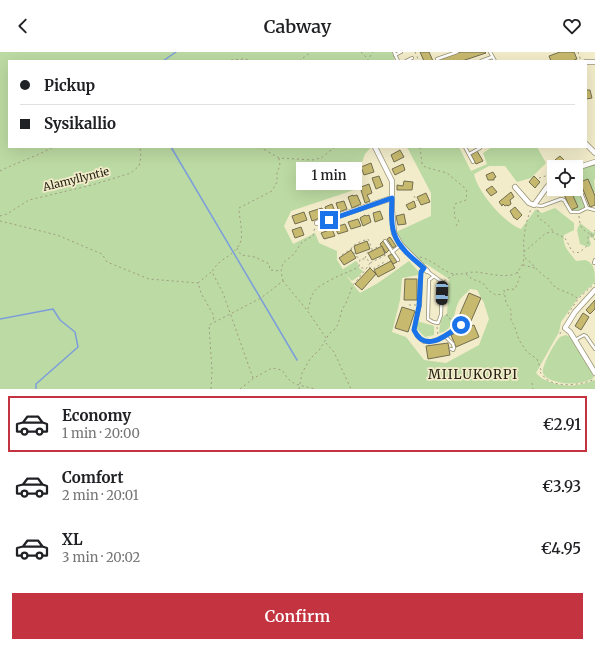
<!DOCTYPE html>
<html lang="en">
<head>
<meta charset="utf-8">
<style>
  body { margin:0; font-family:Merriweather,serif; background:#f6f6f6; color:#202124; height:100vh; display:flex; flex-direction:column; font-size:15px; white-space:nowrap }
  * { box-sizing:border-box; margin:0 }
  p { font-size:13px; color:#757577 }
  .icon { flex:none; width:22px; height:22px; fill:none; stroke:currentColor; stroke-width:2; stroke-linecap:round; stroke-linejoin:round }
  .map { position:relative; height:337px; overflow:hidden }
  .panel { display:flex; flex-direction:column; background:#fff; flex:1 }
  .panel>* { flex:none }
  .guide { position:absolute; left:8px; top:8px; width:579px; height:88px; border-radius:0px; box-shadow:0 4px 16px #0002; display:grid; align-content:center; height:88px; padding:0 12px; background:#fff }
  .controls { position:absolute; left:547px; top:108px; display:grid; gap:8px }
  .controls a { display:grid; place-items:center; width:36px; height:36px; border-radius:0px; background:#fff; box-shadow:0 4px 16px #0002; font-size:20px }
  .end { position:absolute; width:18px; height:18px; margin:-9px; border:5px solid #1a73e8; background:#fff; box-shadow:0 0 0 2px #fff }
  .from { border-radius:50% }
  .bubble { position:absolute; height:28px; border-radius:0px; background:#fff; box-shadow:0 4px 16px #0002; font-size:13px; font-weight:600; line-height:28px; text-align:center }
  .car { position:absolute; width:12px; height:24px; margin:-12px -6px; border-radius:5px; box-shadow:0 0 3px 1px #0007; background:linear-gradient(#222 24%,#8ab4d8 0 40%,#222 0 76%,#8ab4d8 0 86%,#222 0) }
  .guide b { display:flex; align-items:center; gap:14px; height:38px; font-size:15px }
  .guide b+b { border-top:1px solid #e0e0e0 }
  .guide i { width:10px; height:10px; background:#202124 }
  ul { padding:7px 0 0; list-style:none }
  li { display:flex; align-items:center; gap:12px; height:56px; margin:0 8px 6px; padding:0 4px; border:2px solid transparent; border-radius:0px }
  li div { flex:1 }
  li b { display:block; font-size:15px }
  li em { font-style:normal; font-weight:600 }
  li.on { border-color:#c33340 }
  li>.icon { width:36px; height:36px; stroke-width:1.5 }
  .cta { display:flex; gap:8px; margin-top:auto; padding:8px 12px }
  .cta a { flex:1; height:46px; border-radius:0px; background:#c33340; color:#fff; font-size:16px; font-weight:600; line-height:46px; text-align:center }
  header { display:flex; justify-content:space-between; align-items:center; height:52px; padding:0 12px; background:#fff; font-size:18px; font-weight:600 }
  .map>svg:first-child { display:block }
  .green { fill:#bcdaa3 }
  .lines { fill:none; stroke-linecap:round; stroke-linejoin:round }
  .stream { stroke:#7b9edb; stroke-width:1.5 }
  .building { fill:#c7b96e; stroke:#736e50 }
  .service-casing { stroke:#979172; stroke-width:4 }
  .minor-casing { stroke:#979172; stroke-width:6 }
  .path { stroke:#a09b82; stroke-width:1; stroke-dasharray:2 3; stroke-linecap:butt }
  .service { stroke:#fff; stroke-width:2.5 }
  .minor { stroke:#fff; stroke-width:4.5 }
  .route { stroke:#1a73e8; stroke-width:5 }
  .labels { text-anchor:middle; stroke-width:3.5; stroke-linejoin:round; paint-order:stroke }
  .street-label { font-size:11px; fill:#221f13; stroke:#f2ecca }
  .quarter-label { font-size:13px; letter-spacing:1px; fill:#221f13; stroke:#f2ecca }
</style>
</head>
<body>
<header><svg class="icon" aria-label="back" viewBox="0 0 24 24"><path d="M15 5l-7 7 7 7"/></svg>Cabway<svg class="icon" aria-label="heart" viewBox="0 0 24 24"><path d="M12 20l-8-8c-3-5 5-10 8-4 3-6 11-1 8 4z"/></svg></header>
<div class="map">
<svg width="595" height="337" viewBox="0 0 595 337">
  <rect width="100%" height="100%" fill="#f2ecca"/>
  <!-- green -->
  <g class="green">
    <path d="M0 0H392L395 7 392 9H9V95H371L365 102 361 113 357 137 291 159 284 174 293 192 315 181 319 191 337 199V208L344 219 343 217 356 209 358 211 359 216 363 219 359 224 352 229 346 223 351 230 360 241 378 231 409 209 418 219V223L402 226 400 248 392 280 406 285 424 308 446 311 479 293 489 267 484 251 477 238 470 237C467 241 461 245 459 249 453 260 455 279 439 281 440 273 440 265 447 262L448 247H445V238H448L449 227 426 212 420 211 402 192 396 180 431 164V141L407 95H459L471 119 487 112 483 101 492 95H537L546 111 531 126 517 130 505 114H489L474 122C477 139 504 171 521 177L536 157 542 161 555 156 574 171V178L564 183C562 194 570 201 576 209 579 209 583 208 585 208 595 211 595 221 595 230L578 246 568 260 561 270 559 280 536 321C544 331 564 335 577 333 583 332 589 330 595 328V337H0Z"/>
    <polygon points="595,112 595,127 594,128 595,140 593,140 588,127 580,130 580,132 577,134 577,136 585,155 579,158 571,158 578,155 570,137 576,137 576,118"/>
    <polygon points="580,171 593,181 595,179 595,183 593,183 595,187 589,185 591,192 590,194 588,195 580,192 577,178"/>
    <polygon points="417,269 434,274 434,283 425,285 416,276"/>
    <path d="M566 283 572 286 593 323 594 325 592 327C587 329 582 331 577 331 569 333 546 330 543 321 541 315 555 290 560 285 562 284 563 284 566 283Z"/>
  </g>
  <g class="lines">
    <!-- stream -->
    <g class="stream">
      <polyline points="163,9 176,0"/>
      <polyline points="171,95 297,308"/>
      <polyline points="0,267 53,257 60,268 75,280 78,295 36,332 36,337"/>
    </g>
  </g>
  <!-- building -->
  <g class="building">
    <polygon points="420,0 429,0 433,9 424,9"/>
    <polygon points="460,0 485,0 486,1 462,9 440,9 439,7"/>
    <polygon points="560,0 574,0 577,7 572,9 551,9 549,4"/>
    <polygon points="586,38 590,38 592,46 586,47"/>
    <polygon points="400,98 404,105 394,110 391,103"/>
    <polygon points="477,99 483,109 476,112 471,103"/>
    <polygon points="560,104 568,112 563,115 560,115 559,114 558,114 555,111 557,109 555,108"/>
    <polygon points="371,111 374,120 364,123 361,115"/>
    <polygon points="403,112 405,118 395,123 392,117"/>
    <polygon points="493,120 496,125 494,126 494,128 488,128 486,123"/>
    <polygon points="379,124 383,134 376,137 372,126"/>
    <polygon points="534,124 540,130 535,136 529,130"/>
    <polygon points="588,127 595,144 595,153 590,155 580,130"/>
    <polygon points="404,129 413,130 412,138 397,138 397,133 403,134"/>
    <polygon points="369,132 372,141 367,143 370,149 365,151 361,138 362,138 361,135"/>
    <polygon points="492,134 497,140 491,144 486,138"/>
    <polygon points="566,137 570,137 578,155 571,158 562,138"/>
    <polygon points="511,140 514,145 510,148 511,152 508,154 507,153 505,154 503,152 502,154 499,150 500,149"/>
    <polygon points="426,141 430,150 421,153 417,145"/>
    <polygon points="353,143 353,144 357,143 361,152 352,156 348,145"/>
    <polygon points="344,149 347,157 339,160 336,151"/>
    <polygon points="414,149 416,155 409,158 406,153"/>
    <polygon points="332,152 336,162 328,164 325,155"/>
    <polygon points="515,155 522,163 517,168 515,166 514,166 510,159"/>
    <polygon points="322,156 324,161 319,163 320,166 312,169 309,160"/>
    <polygon points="380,159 383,167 375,170 373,161"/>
    <polygon points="304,160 307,168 295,172 292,164"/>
    <polygon points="404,162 406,172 398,173 396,164"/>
    <polygon points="365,163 366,164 369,163 371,170 363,174 360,166"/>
    <polygon points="358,167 361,174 351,177 348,170"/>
    <polygon points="345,172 348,179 338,182 335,175"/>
    <polygon points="301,175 304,183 295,186 292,178"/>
    <polygon points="332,177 335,184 324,187 321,181"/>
    <polygon points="390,185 396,194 393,196 387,187"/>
    <polygon points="367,189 370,197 356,202 354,194"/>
    <polygon points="383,189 389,198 386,201 380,192"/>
    <polygon points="382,194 385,202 372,208 368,201"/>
    <polygon points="351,198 356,206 344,213 339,206"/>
    <polygon points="392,202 397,210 393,212 388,204"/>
    <polygon points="391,209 395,216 378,225 374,218"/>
    <polygon points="370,216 376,222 362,238 355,232"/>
    <polygon points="405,227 417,227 417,248 404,248"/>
    <polygon points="469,241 481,246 471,269 459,264"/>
    <polygon points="595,248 595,257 590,262 586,258"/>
    <polygon points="402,255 415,259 408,280 395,276"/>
    <polygon points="583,261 589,265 581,278 575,274"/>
    <polygon points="474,273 479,285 456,295 451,283"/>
    <polygon points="448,291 450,303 428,307 426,294"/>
  </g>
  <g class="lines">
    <defs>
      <g id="service">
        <polyline points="394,0 398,9"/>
        <polyline points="490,0 495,9"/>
        <polyline points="395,3 401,0"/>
        <polyline points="406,9 412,6"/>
        <polyline points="437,9 437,7 457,0"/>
        <polyline points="481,9 492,5"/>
        <polyline points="465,95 473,110"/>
        <polyline points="469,102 480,96 479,95"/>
        <polyline points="578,133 587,156"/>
        <polyline points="534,153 542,154 561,147 564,148 571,160 579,160 587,156 595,158"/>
        <polyline points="385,189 398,208"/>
        <polyline points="392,200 401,193"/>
        <polyline points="594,211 595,208"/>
        <polyline points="424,217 421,220 420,252 414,278 418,285 424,290 438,288 445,284 453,292 454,296 453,298 451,297"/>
        <polyline points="427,219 442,230 441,263 438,271 433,270 428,267 429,228 434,224"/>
        <polyline points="445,284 461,273 466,267"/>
        <polyline points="575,288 584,283 586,284 595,297"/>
      </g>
      <g id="minor">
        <polyline points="586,10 595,10"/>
        <polyline points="586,92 595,101"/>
        <polyline points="375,95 392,129 392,159 394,181 401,193 427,219"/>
        <polyline points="576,116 595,110"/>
        <polyline points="515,135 529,151 534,153 547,135 554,129"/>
        <polyline points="317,171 392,146"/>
        <polyline points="595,238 575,260 565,276 570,280 595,321"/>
      </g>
    </defs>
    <!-- service casing -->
    <use href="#service" class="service-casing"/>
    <!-- minor casing -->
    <use href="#minor" class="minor-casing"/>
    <!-- path -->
    <g class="path">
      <polyline points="361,0 368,7"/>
      <polyline points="415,0 419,9"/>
      <polyline points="578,0 581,9"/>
      <polyline points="221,9 243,7 255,9"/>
      <polyline points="299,9 311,0"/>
      <polyline points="367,9 373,0"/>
      <polyline points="260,95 279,106 312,108 321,106 335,95"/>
      <polyline points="420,95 422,112 425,115 447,121 466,137 467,140 466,148 455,152 454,154 455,166 459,169 456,174"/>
      <path d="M0 119C17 110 36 105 53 95"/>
      <polyline points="539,126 552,122"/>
      <polyline points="594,142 595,141"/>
      <polyline points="414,144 417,149"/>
      <path d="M538 158V165C543 171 547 170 553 179"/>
      <polyline points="0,164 7,162 29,148 92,133 131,121 139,114 141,105 140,95"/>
      <path d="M579 164C580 178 584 179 595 184"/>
      <polyline points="0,169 57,183 102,202 107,210 149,227 198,231"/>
      <polyline points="591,183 595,188"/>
      <polyline points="237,196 241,203 255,205 269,212 270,218 281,219"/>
      <path d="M351 197C354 191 363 189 368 187L372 197"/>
      <polyline points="524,200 546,181 553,180 565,186 572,199 575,201 580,200 588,193 588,185 595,178"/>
      <polyline points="342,203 351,197 359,207"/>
      <path d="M420 205C432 208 439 216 450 221 459 224 467 220 475 220 488 221 502 226 515 222 529 209 522 201 524 186 525 176 527 167 531 157"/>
      <polyline points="365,206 367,201 379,194"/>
      <path d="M525 206C534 212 539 222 549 227 554 240 569 238 578 247"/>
      <polyline points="370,211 366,217 359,215 360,207 367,207 370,211 388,202"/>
      <polyline points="523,213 535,216"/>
      <polyline points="369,215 373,217 386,209"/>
      <polyline points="211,220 198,231 201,241 213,262 214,269"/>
      <polyline points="517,220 520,225 515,237 504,238 506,251 511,258 511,269 514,273 519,288 527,300 537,307 541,318"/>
      <polyline points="466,222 472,227 483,231 489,239 496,243 504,242"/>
      <polyline points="283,229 281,219 283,211 294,202 302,190 313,184 315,174"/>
      <polyline points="444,229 455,222"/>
      <polyline points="409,253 417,253"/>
      <polyline points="568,262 578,247 595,231"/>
      <polyline points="446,263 448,263 451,269 455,272"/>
      <polyline points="437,275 438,284"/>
      <polyline points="560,282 561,278"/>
      <path d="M326 286 307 258C311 253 309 248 312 243 317 231 347 221 359 215"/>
      <polyline points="326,291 334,300 351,337"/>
      <path d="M540 320C542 322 544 325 546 327 558 336 582 333 595 327"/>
      <path d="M253 326 223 241 212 220C218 206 237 204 241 188 243 180 239 165 239 156L272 139 277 130V120L280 114 279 106"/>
      <polyline points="532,331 533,337"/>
      <polyline points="211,337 212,318 209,273 261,246 283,229 307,258"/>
      <polyline points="240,337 254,326 272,316 282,318 288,327 295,332 315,337"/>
      <polyline points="299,337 302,321 310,307 320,297 329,282 335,277 338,272 342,258 346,251 353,233 366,217"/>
    </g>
    <!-- service -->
    <use href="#service" class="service"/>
    <!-- minor -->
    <use href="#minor" class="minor"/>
  </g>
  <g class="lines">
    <!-- route -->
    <path class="route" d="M329 168 392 146C392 157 390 170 394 181 398 195 413 207 424 216L421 220 419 254 414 278C425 302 447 283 461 273"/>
  </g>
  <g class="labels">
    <!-- street labels -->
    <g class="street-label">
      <text transform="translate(76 127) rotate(-14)" y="4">Alamyllyntie</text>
    </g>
    <!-- quarter labels -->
    <g class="quarter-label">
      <text x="473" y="327">MIILUKORPI</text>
    </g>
  </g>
</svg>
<div class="controls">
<a><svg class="icon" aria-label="locate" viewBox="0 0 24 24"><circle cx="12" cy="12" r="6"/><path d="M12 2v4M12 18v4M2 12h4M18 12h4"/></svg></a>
</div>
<i class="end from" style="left:461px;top:273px"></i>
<i class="end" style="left:329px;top:168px"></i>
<div class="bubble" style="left:296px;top:110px;width:66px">1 min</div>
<i class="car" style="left:442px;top:241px;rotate:182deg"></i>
<div class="guide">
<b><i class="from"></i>Pickup</b>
<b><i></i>Sysikallio</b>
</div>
</div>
<section class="panel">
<ul>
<li class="on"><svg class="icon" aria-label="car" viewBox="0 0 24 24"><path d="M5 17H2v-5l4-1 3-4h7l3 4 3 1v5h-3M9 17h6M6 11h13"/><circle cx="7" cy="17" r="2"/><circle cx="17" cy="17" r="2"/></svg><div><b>Economy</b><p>1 min · 20:00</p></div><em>€2.91</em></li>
<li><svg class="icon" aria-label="car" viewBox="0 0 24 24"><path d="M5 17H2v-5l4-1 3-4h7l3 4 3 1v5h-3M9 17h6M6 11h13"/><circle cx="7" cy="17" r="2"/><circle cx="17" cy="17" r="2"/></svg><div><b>Comfort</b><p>2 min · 20:01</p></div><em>€3.93</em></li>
<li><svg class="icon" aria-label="car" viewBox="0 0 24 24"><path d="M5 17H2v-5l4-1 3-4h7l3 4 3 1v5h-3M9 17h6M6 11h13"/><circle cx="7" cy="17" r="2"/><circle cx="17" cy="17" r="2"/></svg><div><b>XL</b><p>3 min · 20:02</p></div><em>€4.95</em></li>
</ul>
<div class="cta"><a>Confirm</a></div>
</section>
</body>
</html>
